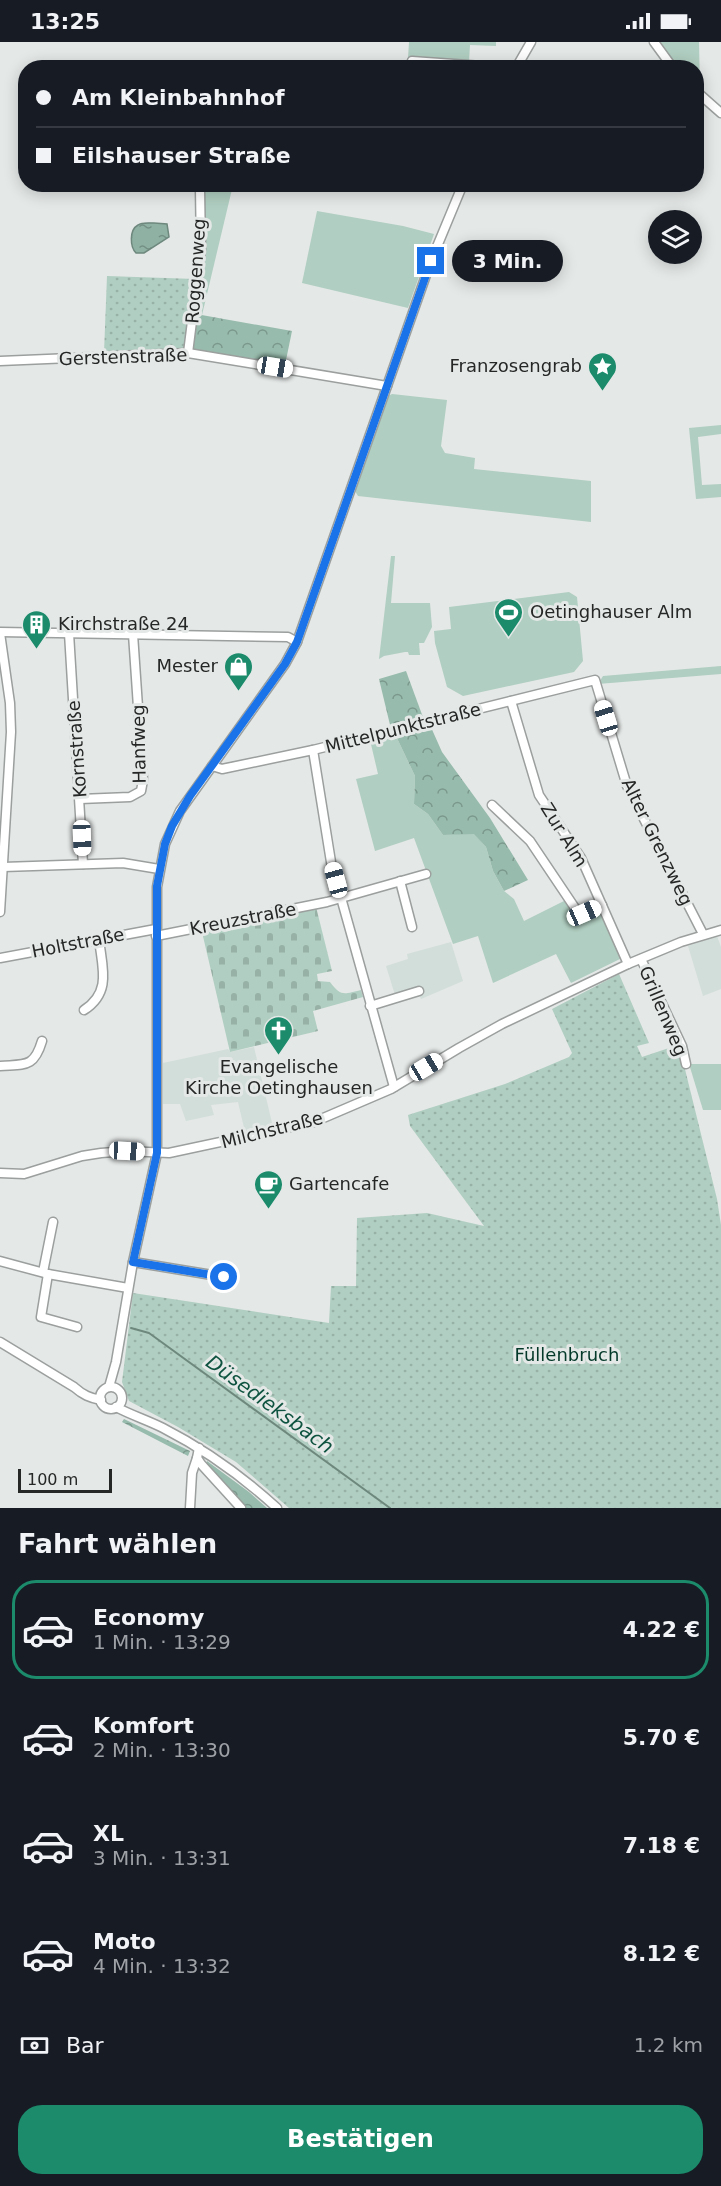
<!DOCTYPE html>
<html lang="de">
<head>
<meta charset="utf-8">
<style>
  body { margin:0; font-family:"DejaVu Sans",sans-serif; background:#242831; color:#f1f3f6; height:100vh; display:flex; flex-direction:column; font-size:22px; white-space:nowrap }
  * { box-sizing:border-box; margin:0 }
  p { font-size:20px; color:#9ea1a6 }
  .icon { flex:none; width:33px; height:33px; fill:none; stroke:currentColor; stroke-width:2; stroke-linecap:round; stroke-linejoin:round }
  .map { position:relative; height:1466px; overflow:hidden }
  .drawer { display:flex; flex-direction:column; background:#171b24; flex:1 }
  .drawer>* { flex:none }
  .hud { position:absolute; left:18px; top:18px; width:686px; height:132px; border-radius:24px; box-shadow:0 3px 15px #0003; display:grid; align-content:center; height:132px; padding:0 18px; background:#171b24 }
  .buttons { position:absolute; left:648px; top:168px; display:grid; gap:12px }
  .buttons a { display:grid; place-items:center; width:54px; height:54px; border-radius:50%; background:#171b24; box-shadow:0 3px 15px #0003; font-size:30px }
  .scale { position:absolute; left:18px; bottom:15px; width:94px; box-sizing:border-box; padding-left:6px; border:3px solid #252726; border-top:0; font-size:16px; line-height:21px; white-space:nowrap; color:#252726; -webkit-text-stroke:4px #e4e8e7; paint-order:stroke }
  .end { position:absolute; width:27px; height:27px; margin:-14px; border:8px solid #1a73e8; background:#fff; box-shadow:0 0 0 3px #fff }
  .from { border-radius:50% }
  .bubble { position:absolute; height:42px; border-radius:21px; background:#171b24; box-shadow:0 3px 15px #0003; font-size:20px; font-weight:800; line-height:42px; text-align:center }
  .car { position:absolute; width:18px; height:36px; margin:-18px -9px; border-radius:8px; box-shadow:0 0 4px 2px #0007; background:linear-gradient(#fff 24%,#345 0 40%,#fff 0 76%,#345 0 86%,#fff 0) }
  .hud b { display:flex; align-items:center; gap:21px; height:57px; font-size:22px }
  .hud b+b { border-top:2px solid #363941 }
  .hud i { width:15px; height:15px; background:#f1f3f6 }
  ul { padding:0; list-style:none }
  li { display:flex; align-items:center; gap:18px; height:99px; margin:0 12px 9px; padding:0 6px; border:3px solid transparent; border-radius:24px }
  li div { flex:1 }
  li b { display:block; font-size:22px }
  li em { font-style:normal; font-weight:800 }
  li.current { border-color:#1b8b6b }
  li>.icon { width:54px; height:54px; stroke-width:1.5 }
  h2 { padding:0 18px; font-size:27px; line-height:72px }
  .pay { display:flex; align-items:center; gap:15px; height:66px; padding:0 18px; font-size:22px }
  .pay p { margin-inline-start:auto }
  .primary-button { display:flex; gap:12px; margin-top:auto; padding:12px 18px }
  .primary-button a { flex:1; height:69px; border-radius:24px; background:#1b8b6b; color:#fff; font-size:24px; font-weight:800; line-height:69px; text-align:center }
  .status { display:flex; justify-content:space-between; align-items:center; height:42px; padding:0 30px; background:#171b24; direction:ltr }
  .status svg { height:16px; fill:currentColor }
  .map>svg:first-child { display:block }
  .built { fill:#d2ded9 }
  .grass { fill:#b0cec1 }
  .forest { fill:url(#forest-crowns) }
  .cemetery { fill:url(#cemetery-stones) }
  .park { fill:url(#park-dots) }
  .water { fill:url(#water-ripples); stroke:#6e887e; stroke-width:1.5 }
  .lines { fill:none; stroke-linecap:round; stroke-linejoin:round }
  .stream { stroke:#6e887e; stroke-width:2 }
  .minor-casing { stroke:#9b9f9d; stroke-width:11 }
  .minor { stroke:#fff; stroke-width:8 }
  .route { stroke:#1a73e8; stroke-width:8 }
  .labels { text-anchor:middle; stroke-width:6; stroke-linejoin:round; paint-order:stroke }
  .street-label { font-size:18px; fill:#252726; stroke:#e4e8e7 }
  .poi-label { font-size:18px; fill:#252726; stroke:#e4e8e7; text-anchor:start }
  .park-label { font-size:18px; fill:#043929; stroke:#e4e8e7 }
  .water-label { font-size:20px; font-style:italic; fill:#0e533f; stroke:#e4e8e7 }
</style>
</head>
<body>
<div class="status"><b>13:25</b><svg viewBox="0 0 49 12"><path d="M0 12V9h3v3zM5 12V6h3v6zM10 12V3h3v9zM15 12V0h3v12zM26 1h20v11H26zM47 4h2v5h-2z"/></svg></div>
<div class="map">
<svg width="721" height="1466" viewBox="0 0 721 1466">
  <defs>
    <pattern id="forest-crowns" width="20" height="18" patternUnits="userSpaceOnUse" patternTransform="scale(1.5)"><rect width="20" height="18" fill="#97bbac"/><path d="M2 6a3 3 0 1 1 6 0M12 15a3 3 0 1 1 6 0" fill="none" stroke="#7b988c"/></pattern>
    <pattern id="cemetery-stones" width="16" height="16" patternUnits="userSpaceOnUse" patternTransform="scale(1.5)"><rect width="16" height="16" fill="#b0cec1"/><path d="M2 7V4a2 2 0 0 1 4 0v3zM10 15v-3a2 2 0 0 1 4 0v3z" fill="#97b1a6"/></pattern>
    <pattern id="park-dots" width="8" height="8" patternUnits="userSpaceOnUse" patternTransform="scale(1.5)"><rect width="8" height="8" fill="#b0cec1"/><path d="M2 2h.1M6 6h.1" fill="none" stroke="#97b1a6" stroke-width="1.8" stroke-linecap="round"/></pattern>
    <pattern id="water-ripples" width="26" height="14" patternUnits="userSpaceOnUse" patternTransform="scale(1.5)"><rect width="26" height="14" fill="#8eb1a3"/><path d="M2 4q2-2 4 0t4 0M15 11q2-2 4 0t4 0" fill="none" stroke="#749085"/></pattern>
  </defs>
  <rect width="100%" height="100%" fill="#e4e8e7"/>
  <!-- built -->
  <g class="built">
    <polygon points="717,894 721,905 721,947 703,954 688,904"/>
    <polygon points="451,900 463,939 421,957 417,946 395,953 386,924 408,917 407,912"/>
    <polygon points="254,1005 273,1085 245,1090 238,1060 211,1063 214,1073 186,1079 180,1062 163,1062 163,1021 228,1007 230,1010"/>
  </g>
  <!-- grass -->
  <g class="grass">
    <polygon points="409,0 496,0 496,4 470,3 469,20 408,16"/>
    <polygon points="659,0 699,0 700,47 696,43 696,26 678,25"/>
    <polygon points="203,143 233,143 202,273 196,272 204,208"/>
    <polygon points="317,169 403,184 434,192 408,266 302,241"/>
    <polygon points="392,352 447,358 441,404 445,411 475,416 474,427 591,439 591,480 358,454 355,449 388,354"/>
    <polygon points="721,383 721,392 698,395 702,443 721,442 721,455 696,457 689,386"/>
    <polygon points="391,514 395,514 391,561 430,561 432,585 424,601 419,601 420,613 409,613 408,610 405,610 384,614 379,617"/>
    <polygon points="569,550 577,555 583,619 574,630 463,654 447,645 435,601 434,589 451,587 449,565"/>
    <polygon points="721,624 721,632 598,642 603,634"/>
    <polygon points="395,692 415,734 414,762 428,772 443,793 474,791 486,805 493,829 504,849 514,857 524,879 566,858 579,876 600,867 622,916 571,941 556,912 493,941 478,894 453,902 414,796 375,809 356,737 378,732 370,698"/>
    <polygon points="689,1022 721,1022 721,1068 703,1068"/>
  </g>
  <!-- forest -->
  <g class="forest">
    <polygon points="196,272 292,289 285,323 192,308"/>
    <polygon points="406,629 424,678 391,687 379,637"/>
    <polygon points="430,683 442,710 490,776 528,838 504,849 493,829 486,805 474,792 443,793 428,772 414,762 415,734 395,692"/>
    <polygon points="124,1377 190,1409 188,1414 122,1380"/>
    <polygon points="207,1419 249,1450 267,1466 245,1466 206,1424"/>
  </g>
  <!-- cemetery -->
  <path class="cemetery" d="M316 865 332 929 317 932 318 939 330 940C341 955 344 952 361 948L363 955 313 969 318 989 230 1010 202 890Z"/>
  <!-- park -->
  <g class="park">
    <polygon points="107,234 195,237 186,307 104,311"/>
    <polygon points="619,932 649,1001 637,1004 642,1015 678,1003 680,1007 717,1157 721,1183 721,1466 289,1466 236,1420 178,1385 129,1359 122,1340 133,1251 329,1281 331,1244 356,1244 357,1176 427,1171 484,1184 410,1084 408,1073 505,1042 569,1015 572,1011 552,967"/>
  </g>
  <!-- water -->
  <path class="water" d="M154 181 167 182 169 195 144 211H136C130 205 129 188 138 183 142 180 149 181 154 181Z"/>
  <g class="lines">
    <!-- stream -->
    <polyline class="stream" points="131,1286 149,1291 390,1466"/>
    <defs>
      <g id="minor">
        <polyline points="654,0 673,26"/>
        <polyline points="412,19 510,26"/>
        <polyline points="516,26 531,0"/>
        <polyline points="696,49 721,71"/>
        <polyline points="188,311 201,208 200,147"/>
        <polyline points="0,319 188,311 387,344"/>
        <polyline points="0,590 288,595 297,600"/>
        <polyline points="0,591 10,661 11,690 0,870"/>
        <polyline points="69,591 83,822"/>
        <polyline points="511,659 539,753 581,816 628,922"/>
        <polyline points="313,708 331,820 394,1045"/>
        <polyline points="212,724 222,727 313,708 595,638 627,744 703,892"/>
        <polyline points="80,757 130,755 141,749 143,738 133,592"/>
        <polyline points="492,763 530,799 577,869 584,871 602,863"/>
        <polyline points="3,825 123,821 159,827"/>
        <polyline points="400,839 412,885"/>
        <polyline points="156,894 327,860 426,832"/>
        <polyline points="0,916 156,887"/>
        <polyline points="641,917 682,1004 686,1022"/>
        <polyline points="370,964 419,949"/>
        <path d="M84 968C112 950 102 925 99 897"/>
        <path d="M0 1024C25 1022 34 1026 42 999"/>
        <polyline points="0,1131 24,1132 82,1114 101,1111 127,1109 169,1111 314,1080 391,1047 459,1006 502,982 628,922 681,900 721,888"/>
        <polyline points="0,1219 48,1232 128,1246"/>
        <polyline points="133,1220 224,1235"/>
        <polyline points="43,1230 53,1180"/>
        <polyline points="48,1232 41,1275 77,1285"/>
        <path d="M0 1300 74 1345C83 1353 90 1356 101 1358"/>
        <polyline points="109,1345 116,1320 133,1220 157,1111 157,845 165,802 180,769 285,622 297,600 431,219 463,142"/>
        <circle cx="111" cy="1356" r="11"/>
        <path d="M116 1365C131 1373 147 1378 163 1386 204 1407 242 1434 277 1466"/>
        <polyline points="199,1406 197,1416 201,1422 241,1466"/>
        <polyline points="190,1466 192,1431 197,1416"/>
      </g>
    </defs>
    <!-- minor casing -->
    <use href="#minor" class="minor-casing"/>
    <!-- minor -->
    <use href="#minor" class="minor"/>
  </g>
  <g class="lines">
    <!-- route -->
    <polyline class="route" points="224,1235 133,1220 157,1111 157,844 165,802 172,784 190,754 285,622 297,600 431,219"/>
  </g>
  <!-- icons -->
  <defs>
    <symbol id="sight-pin" viewBox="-11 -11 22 30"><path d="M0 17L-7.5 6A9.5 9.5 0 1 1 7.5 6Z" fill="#1b8b6b" stroke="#e4e8e7"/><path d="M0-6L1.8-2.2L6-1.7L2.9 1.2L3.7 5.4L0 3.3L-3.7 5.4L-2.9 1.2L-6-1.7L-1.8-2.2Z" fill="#fff"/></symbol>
    <symbol id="stadium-pin" viewBox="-11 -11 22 30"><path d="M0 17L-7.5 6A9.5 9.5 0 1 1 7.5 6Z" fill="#1b8b6b" stroke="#e4e8e7"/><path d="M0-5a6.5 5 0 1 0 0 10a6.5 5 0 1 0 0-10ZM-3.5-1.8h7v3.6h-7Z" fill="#fff"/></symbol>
    <symbol id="building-pin" viewBox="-11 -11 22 30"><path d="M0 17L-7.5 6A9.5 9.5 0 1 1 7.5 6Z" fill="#1b8b6b" stroke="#e4e8e7"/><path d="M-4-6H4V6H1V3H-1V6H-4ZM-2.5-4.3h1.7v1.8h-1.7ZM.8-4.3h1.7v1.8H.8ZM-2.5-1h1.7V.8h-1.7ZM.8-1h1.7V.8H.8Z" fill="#fff"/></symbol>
    <symbol id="shop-pin" viewBox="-11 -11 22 30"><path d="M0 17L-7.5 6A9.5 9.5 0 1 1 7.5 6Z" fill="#1b8b6b" stroke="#e4e8e7"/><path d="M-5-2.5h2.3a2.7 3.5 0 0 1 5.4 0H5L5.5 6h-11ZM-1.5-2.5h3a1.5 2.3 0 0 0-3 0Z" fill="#fff"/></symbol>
    <symbol id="church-pin" viewBox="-11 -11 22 30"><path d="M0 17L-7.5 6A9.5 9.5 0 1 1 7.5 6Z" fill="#1b8b6b" stroke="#e4e8e7"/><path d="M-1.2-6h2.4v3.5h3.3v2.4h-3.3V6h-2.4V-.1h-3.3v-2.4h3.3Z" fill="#fff"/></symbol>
    <symbol id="cafe-pin" viewBox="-11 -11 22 30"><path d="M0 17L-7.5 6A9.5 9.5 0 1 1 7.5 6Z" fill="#1b8b6b" stroke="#e4e8e7"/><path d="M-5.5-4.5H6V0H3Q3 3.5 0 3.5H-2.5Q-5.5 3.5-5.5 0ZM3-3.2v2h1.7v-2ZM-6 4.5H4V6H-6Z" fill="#fff"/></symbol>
  </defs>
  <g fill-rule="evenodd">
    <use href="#sight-pin" x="586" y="308" width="33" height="45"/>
    <use href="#stadium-pin" x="492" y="554" width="33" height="45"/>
    <use href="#building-pin" x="20" y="566" width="33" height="45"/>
    <use href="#shop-pin" x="222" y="608" width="33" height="45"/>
    <use href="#church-pin" x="262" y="972" width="33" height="45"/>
    <use href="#cafe-pin" x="252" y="1126" width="33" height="45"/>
  </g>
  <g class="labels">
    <!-- street labels -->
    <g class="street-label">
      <text transform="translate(196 229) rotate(-86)" y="6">Roggenweg</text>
      <text transform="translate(123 315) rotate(-2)" y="6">Gerstenstraße</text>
      <text transform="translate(403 686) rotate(-14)" y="6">Mittelpunktstraße</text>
      <text transform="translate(139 702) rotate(-91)" y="6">Hanfweg</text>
      <text transform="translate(77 707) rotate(-94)" y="6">Kornstraße</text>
      <text transform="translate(564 793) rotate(58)" y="6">Zur Alm</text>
      <text transform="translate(657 800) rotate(64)" y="6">Alter Grenzweg</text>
      <text transform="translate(243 877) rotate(-11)" y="6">Kreuzstraße</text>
      <text transform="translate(78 901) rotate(-11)" y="6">Holtstraße</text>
      <text transform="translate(663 969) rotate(67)" y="6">Grillenweg</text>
      <text transform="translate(272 1088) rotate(-14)" y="6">Milchstraße</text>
    </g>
    <!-- poi labels -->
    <g class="poi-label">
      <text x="582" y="330" text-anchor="end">Franzosengrab</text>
      <text x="530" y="576">Oetinghauser Alm</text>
      <text x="58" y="588">Kirchstraße 24</text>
      <text x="218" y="630" text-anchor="end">Mester</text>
      <text x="279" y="1031" text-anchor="middle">Evangelische<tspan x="279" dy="21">Kirche Oetinghausen</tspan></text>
      <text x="289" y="1148">Gartencafe</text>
    </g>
    <!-- park labels -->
    <g class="park-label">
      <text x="567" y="1319">Füllenbruch</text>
    </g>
    <!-- water labels -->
    <g class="water-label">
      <text transform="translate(270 1362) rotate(36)" y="7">Düsedieksbach</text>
    </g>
  </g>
</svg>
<div class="buttons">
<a><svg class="icon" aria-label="layers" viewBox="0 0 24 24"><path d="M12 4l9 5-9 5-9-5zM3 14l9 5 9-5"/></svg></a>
</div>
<div class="scale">100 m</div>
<i class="end from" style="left:224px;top:1235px"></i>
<i class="end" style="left:431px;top:219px"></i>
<div class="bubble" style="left:452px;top:198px;width:111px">3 Min.</div>
<i class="car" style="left:275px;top:325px;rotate:99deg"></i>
<i class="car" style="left:606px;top:676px;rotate:343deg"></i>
<i class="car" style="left:82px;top:796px;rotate:178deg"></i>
<i class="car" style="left:336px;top:838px;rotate:345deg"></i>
<i class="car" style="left:584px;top:871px;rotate:66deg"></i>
<i class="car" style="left:426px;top:1025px;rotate:59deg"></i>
<i class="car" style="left:127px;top:1109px;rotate:93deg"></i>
<div class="hud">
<b><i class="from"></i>Am Kleinbahnhof</b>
<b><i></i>Eilshauser Straße</b>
</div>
</div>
<section class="drawer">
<h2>Fahrt wählen</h2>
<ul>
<li class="current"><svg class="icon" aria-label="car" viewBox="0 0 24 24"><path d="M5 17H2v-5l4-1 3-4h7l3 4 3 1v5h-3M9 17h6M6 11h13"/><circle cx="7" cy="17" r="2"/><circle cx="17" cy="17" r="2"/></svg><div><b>Economy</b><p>1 Min. · 13:29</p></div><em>4.22 €</em></li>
<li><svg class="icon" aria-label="car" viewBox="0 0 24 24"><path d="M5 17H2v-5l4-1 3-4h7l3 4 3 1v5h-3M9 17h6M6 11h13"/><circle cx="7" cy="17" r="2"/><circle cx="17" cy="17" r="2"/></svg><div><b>Komfort</b><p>2 Min. · 13:30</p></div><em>5.70 €</em></li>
<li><svg class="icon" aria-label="car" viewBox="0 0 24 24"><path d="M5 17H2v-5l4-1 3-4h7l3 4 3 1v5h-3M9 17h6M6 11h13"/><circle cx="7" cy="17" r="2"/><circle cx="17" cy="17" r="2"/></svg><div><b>XL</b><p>3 Min. · 13:31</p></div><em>7.18 €</em></li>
<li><svg class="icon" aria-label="car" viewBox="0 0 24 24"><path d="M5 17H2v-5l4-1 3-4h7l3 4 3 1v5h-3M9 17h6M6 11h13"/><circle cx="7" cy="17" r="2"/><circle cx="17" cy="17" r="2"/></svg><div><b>Moto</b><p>4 Min. · 13:32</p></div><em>8.12 €</em></li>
</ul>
<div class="pay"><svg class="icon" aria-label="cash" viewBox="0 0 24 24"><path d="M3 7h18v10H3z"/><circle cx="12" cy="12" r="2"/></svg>Bar<p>1.2 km</p></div>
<div class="primary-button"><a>Bestätigen</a></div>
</section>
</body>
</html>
